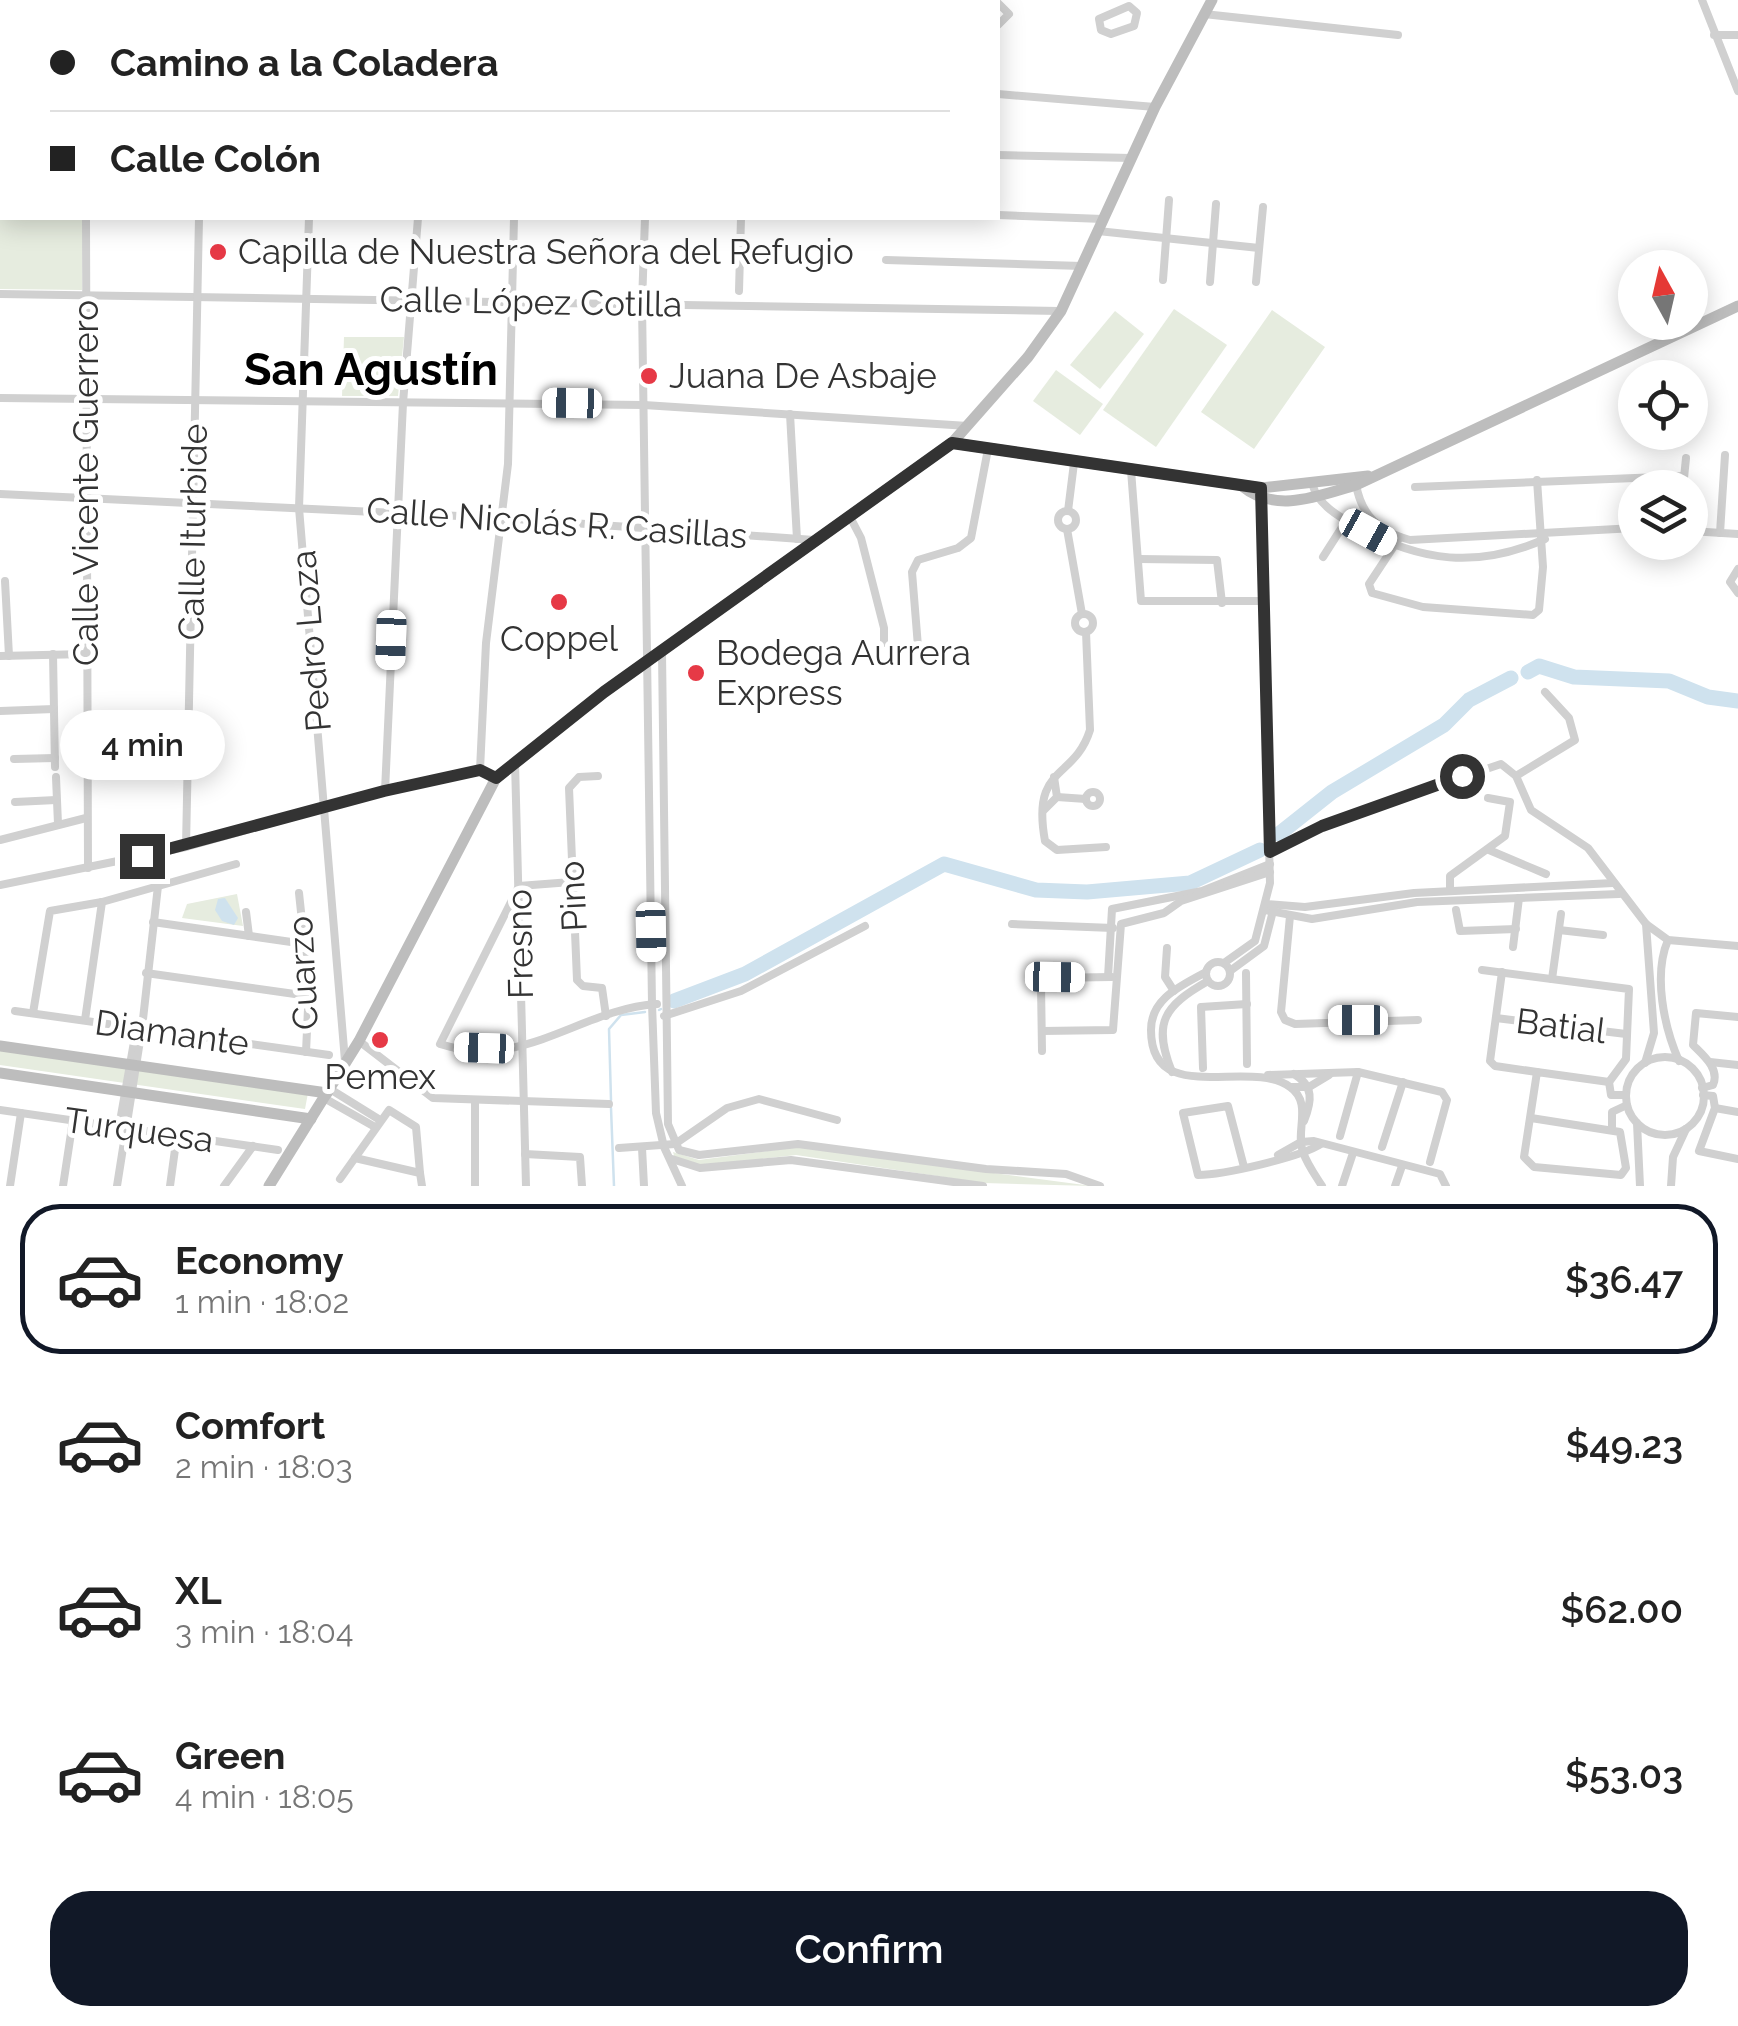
<!DOCTYPE html>
<html lang="en">
<head>
<meta charset="utf-8">
<style>
  body { margin:0; font-family:Raleway,sans-serif; background:#f2f2f2; color:#222; height:100vh; display:flex; flex-direction:column; font-size:38px; white-space:nowrap }
  * { box-sizing:border-box; margin:0 }
  p { font-size:32px; color:#767676 }
  .icon { flex:none; width:55px; height:55px; fill:none; stroke:currentColor; stroke-width:2; stroke-linecap:round; stroke-linejoin:round }
  .map { position:relative; height:1186px; overflow:hidden }
  .drawer { display:flex; flex-direction:column; background:#fff; flex:1 }
  .drawer>* { flex:none }
  .top-card { position:absolute; left:0px; top:0px; width:1000px; height:220px; box-shadow:0 5px 25px #0003; display:grid; align-content:center; height:220px; padding:0 50px; background:#fff }
  .needle { width:65px; rotate:352deg }
  .fabs { position:absolute; left:1618px; top:250px; display:grid; gap:20px }
  .fabs a { display:grid; place-items:center; width:90px; height:90px; border-radius:50%; background:#fff; box-shadow:0 5px 25px #0003; font-size:50px }
  .end { position:absolute; width:45px; height:45px; margin:-22px; border:12px solid #333; background:#fff; box-shadow:0 0 0 5px #fff }
  .from { border-radius:50% }
  .bubble { position:absolute; height:70px; border-radius:35px; background:#fff; box-shadow:0 5px 25px #0003; font-size:32px; font-weight:600; line-height:70px; text-align:center }
  .car { position:absolute; width:30px; height:60px; margin:-30px -15px; border-radius:12px; box-shadow:0 0 8px 2px #0007; background:linear-gradient(#fff 24%,#345 0 40%,#fff 0 76%,#345 0 86%,#fff 0) }
  .top-card b { display:flex; align-items:center; gap:35px; height:95px; font-size:38px }
  .top-card b+b { border-top:2px solid #e0e0e0 }
  .top-card i { width:25px; height:25px; background:#222 }
  ul { padding:18px 0 0; list-style:none }
  li { display:flex; align-items:center; gap:30px; height:150px; margin:0 20px 15px; padding:0 30px; border:5px solid transparent; border-radius:40px }
  li div { flex:1 }
  li b { display:block; font-size:38px }
  li em { font-style:normal; font-weight:600 }
  li.selected { border-color:#111827 }
  li>.icon { width:90px; height:90px; stroke-width:1.5 }
  .primary-button { display:flex; gap:20px; margin-top:auto; padding:20px 50px }
  .primary-button a { flex:1; height:115px; border-radius:40px; background:#111827; color:#fff; font-size:40px; font-weight:600; line-height:115px; text-align:center }
  .map>svg:first-child { display:block }
  .green { fill:#e6ecdf }
  .water { fill:#cfe2ee }
  .lines { fill:none; stroke-linecap:round; stroke-linejoin:round }
  .stream { stroke:#cfe2ee; stroke-width:2.5 }
  .river { stroke:#cfe2ee; stroke-width:15 }
  .street { stroke:#d0d0d0; stroke-width:8 }
  .secondary { stroke:#bdbdbd; stroke-width:11 }
  .route { stroke:#333; stroke-width:12 }
  .poi-dot { fill:#e63946; stroke:#fff; stroke-width:4 }
  .labels { text-anchor:middle; stroke-width:10; stroke-linejoin:round; paint-order:stroke }
  .poi-label { font-size:35px; fill:#333; stroke:#fff; text-anchor:start }
  .street-label { font-size:35px; fill:#333; stroke:#fff }
  .district-label { font-size:45px; font-weight:bold; fill:#000; stroke:#fff }
</style>
</head>
<body>
<div class="map">
<svg width="1738" height="1186" viewBox="0 0 1738 1186">
  <rect width="100%" height="100%" fill="#fff"/>
  <!-- green -->
  <g class="green">
    <polygon points="0,196 2,218 83,218 82,290 0,289"/>
    <polygon points="1174,309 1227,345 1156,447 1103,410"/>
    <polygon points="1272,310 1325,347 1254,449 1201,412"/>
    <polygon points="1115,311 1144,334 1100,389 1070,365"/>
    <polygon points="344,337 404,337 398,396 342,396"/>
    <polygon points="1056,370 1103,404 1080,435 1033,401"/>
    <polygon points="237,894 243,926 182,918 187,904"/>
    <polygon points="0,1048 308,1093 305,1109 0,1065"/>
    <polygon points="798,1147 1092,1186 984,1183 796,1155 699,1166 675,1159 673,1152 699,1160"/>
  </g>
  <!-- water -->
  <polygon class="water" points="225,898 238,918 234,925 222,921 215,910 218,899"/>
  <g class="lines">
    <!-- stream -->
    <g class="stream">
      <polyline points="670,1003 674,1001"/>
      <polyline points="659,1010 661,1009"/>
      <polyline points="611,1100 609,1029 621,1015 645,1012"/>
      <polyline points="611,1108 614,1186"/>
    </g>
    <!-- river -->
    <g class="river">
      <polyline points="1528,672 1539,666 1574,677 1669,681 1708,697 1738,701"/>
      <polyline points="1279,834 1332,792 1444,725 1469,700 1511,678"/>
      <polyline points="674,1001 745,974 944,864 1036,890 1087,892 1190,883 1260,850"/>
    </g>
    <!-- street -->
    <g class="street">
      <polyline points="85,0 85,2"/>
      <polyline points="792,0 793,2"/>
      <polyline points="1702,0 1738,91"/>
      <polyline points="203,2 203,0"/>
      <polyline points="314,2 314,0"/>
      <polyline points="413,2 413,0"/>
      <polyline points="521,2 521,0"/>
      <polyline points="647,2 647,0"/>
      <polyline points="708,2 708,0"/>
      <polyline points="770,2 770,0"/>
      <polyline points="975,2 993,2"/>
      <polyline points="998,3 1009,14 998,25"/>
      <polygon points="1129,6 1137,13 1134,26 1111,34 1101,30 1099,19"/>
      <polyline points="1204,14 1398,35"/>
      <polyline points="1714,35 1738,35"/>
      <polyline points="0,88 2,88"/>
      <polyline points="998,94 1155,107"/>
      <polyline points="998,155 1132,158"/>
      <polyline points="0,188 2,188"/>
      <polyline points="998,215 1103,219"/>
      <polyline points="86,218 88,868"/>
      <polyline points="309,218 299,508 345,1061"/>
      <polyline points="645,218 642,303 652,1004 656,1113 664,1147 682,1186"/>
      <polyline points="1098,231 1259,248"/>
      <polyline points="886,260 1082,266"/>
      <polyline points="1163,280 1169,200"/>
      <polyline points="1210,282 1216,204"/>
      <polyline points="1256,282 1263,207"/>
      <polyline points="739,291 741,218"/>
      <polyline points="0,294 1060,311"/>
      <polyline points="0,398 644,405 968,426"/>
      <polyline points="790,414 797,539"/>
      <polyline points="1131,470 1141,601 1262,601"/>
      <path d="M1356 484C1361 515 1379 532 1410 540L1635 528"/>
      <path d="M1313 486C1318 505 1340 517 1357 527 1421 562 1477 569 1545 539"/>
      <polyline points="1415,487 1684,476"/>
      <polyline points="1683,488 1686,458"/>
      <polyline points="0,494 501,518 814,540"/>
      <circle cx="1067" cy="520" r="9"/>
      <polyline points="1068,511 1074,463"/>
      <polyline points="849,515 861,538 884,628 884,643"/>
      <polyline points="1067,529 1082,614"/>
      <polyline points="1690,531 1738,534"/>
      <polyline points="1720,533 1725,455"/>
      <polyline points="1400,537 1369,584 1372,593 1423,607 1533,615 1539,610 1543,567 1537,480"/>
      <polyline points="1323,557 1346,521"/>
      <polyline points="1139,559 1217,560 1222,603"/>
      <polyline points="1738,569 1730,582 1738,593"/>
      <polyline points="5,581 9,656"/>
      <circle cx="1084" cy="623" r="9"/>
      <path d="M1086 632 1090 730C1074 781 1031 764 1045 841L1057 850 1106 847"/>
      <polyline points="662,652 668,1124 679,1150 699,1155 798,1144 986,1169 1066,1174 1100,1186"/>
      <polyline points="53,654 55,767"/>
      <polyline points="0,656 86,654"/>
      <polyline points="919,659 912,572 918,560 958,548 971,538 988,449"/>
      <polyline points="0,711 54,709"/>
      <polyline points="14,759 55,758"/>
      <polyline points="515,762 526,1186"/>
      <polyline points="480,770 486,643 508,464 514,218"/>
      <polyline points="598,776 579,777 569,788 577,980 583,986 602,988 606,1016"/>
      <polyline points="1516,776 1575,740 1569,718 1545,692"/>
      <polyline points="56,777 58,824"/>
      <polyline points="385,791 403,403 418,218"/>
      <circle cx="1093" cy="799" r="7"/>
      <polyline points="1057,797 1086,799"/>
      <polyline points="15,802 56,800"/>
      <polyline points="1044,810 1057,797 1054,777"/>
      <polyline points="0,840 86,818"/>
      <polyline points="186,847 199,218"/>
      <polyline points="1489,850 1546,874"/>
      <polyline points="1270,852 1322,825 1501,764 1516,776 1531,810 1588,848 1646,924 1668,940 1738,946"/>
      <path d="M571 882 519 886 440 1044C524 1071 580 1009 657 1004"/>
      <polyline points="0,885 186,847 385,791 480,770 496,778"/>
      <polyline points="1450,891 1450,876 1505,836 1510,802 1488,798"/>
      <polyline points="299,893 309,987 306,1052"/>
      <polyline points="1266,904 1305,907 1414,893 1613,883"/>
      <polyline points="1265,910 1312,919 1417,902 1619,894"/>
      <polyline points="1456,910 1460,931 1516,929"/>
      <polyline points="246,912 249,936"/>
      <polyline points="1290,916 1281,1012 1285,1020 1295,1024 1418,1020"/>
      <polyline points="153,922 305,944"/>
      <polyline points="1012,924 1113,928"/>
      <polyline points="1559,930 1603,935"/>
      <path d="M1668 940C1653 975 1664 1027 1679 1061"/>
      <polyline points="1513,947 1519,898"/>
      <polyline points="1167,948 1165,977 1174,991"/>
      <circle cx="1218" cy="974" r="12"/>
      <polyline points="1224,963 1255,941 1270,883 1260,492"/>
      <polyline points="1482,970 1629,989 1626,1059 1609,1082"/>
      <polyline points="1230,971 1264,946 1274,907"/>
      <path d="M1206 972C1181 986 1151 998 1151 1030 1151 1109 1249 1057 1290 1087 1313 1103 1295 1131 1303 1152 1307 1164 1315 1175 1322 1186"/>
      <polyline points="1502,972 1490,1061 1495,1066 1537,1072"/>
      <polyline points="146,973 309,996"/>
      <polyline points="1246,973 1247,1064"/>
      <polyline points="1108,977 1112,909 1202,891 1270,864"/>
      <polyline points="1552,979 1561,914"/>
      <polyline points="15,1011 329,1055"/>
      <polyline points="33,1013 50,911 102,902 236,864"/>
      <polyline points="664,1016 741,991 865,926"/>
      <polyline points="1496,1018 1626,1034"/>
      <polyline points="85,1020 102,902"/>
      <polyline points="1042,1031 1113,1030 1121,924 1164,913 1181,901 1270,872"/>
      <polyline points="359,1041 433,1098 609,1104"/>
      <polyline points="1042,1051 1041,985 1047,978 1112,977"/>
      <circle cx="1665" cy="1096" r="39"/>
      <polyline points="1710,1062 1738,1065"/>
      <polyline points="1645,1063 1654,1033 1646,924"/>
      <polyline points="1203,1068 1201,1007 1247,1004"/>
      <path d="M1172 1072C1152 1023 1164 1006 1208 981"/>
      <path d="M1294 1074C1314 1086 1312 1101 1304 1121"/>
      <polyline points="1268,1075 1358,1072 1442,1092 1447,1100 1430,1162"/>
      <polyline points="1609,1082 1611,1095 1626,1095"/>
      <polyline points="1292,1087 1309,1087 1329,1075"/>
      <path d="M1702 1088 1713 1085C1720 1069 1704 1056 1693 1045L1696 1013 1738 1017"/>
      <polyline points="330,1089 380,1120"/>
      <polyline points="1703,1095 1713,1096 1715,1108 1699,1151 1738,1159"/>
      <polyline points="324,1098 375,1127"/>
      <polyline points="475,1101 475,1186"/>
      <polyline points="1715,1108 1738,1112"/>
      <polyline points="0,1110 278,1150"/>
      <polyline points="1531,1118 1620,1132 1626,1168 1621,1175 1534,1167 1524,1157 1537,1072 1609,1082"/>
      <polyline points="1637,1123 1640,1186"/>
      <polyline points="119,1127 137,1025"/>
      <polyline points="1612,1127 1612,1112 1627,1105"/>
      <polyline points="1340,1136 1358,1072"/>
      <polyline points="1382,1147 1403,1082"/>
      <polyline points="619,1148 675,1144 727,1108 759,1099 837,1120"/>
      <polyline points="642,1148 644,1186"/>
      <polyline points="525,1154 580,1157 582,1186"/>
      <polyline points="1278,1155 1301,1142 1314,1141 1440,1174 1446,1186"/>
      <polyline points="355,1158 420,1173 422,1186"/>
      <polyline points="672,1159 700,1168 791,1160 983,1186"/>
      <path d="M1244 1167 1228 1106 1183 1113 1198 1175C1223 1175 1301 1157 1321 1144"/>
      <polyline points="340,1179 389,1110 416,1127 420,1173"/>
      <polyline points="10,1186 21,1113"/>
      <polyline points="63,1186 73,1120"/>
      <polyline points="117,1186 142,1028 158,886"/>
      <polyline points="170,1186 177,1135"/>
      <polyline points="224,1186 253,1146"/>
      <polyline points="1342,1186 1353,1153"/>
      <polyline points="1395,1186 1402,1166"/>
      <polyline points="1671,1186 1673,1157 1686,1129"/>
    </g>
    <!-- secondary -->
    <g class="secondary">
      <polyline points="952,443 1261,488 1368,476"/>
      <path d="M1242 486C1276 514 1318 496 1356 485L1738 306"/>
      <polyline points="0,1046 327,1093"/>
      <polyline points="0,1073 311,1119"/>
      <polyline points="269,1186 359,1041 496,778 604,692 952,443 1028,357 1061,311 1155,107 1212,0"/>
    </g>
  </g>
  <g class="lines">
    <!-- route -->
    <polyline class="route" points="142,856 384,791 480,770 496,778 604,692 952,443 1261,488 1270,852 1322,826 1462,776"/>
  </g>
  <!-- markers -->
  <g class="poi-dot">
    <circle cx="218" cy="252" r="10"/>
    <circle cx="649" cy="376" r="10"/>
    <circle cx="559" cy="602" r="10"/>
    <circle cx="696" cy="673" r="10"/>
    <circle cx="380" cy="1040" r="10"/>
  </g>
  <g class="labels">
    <!-- poi labels -->
    <g class="poi-label">
      <text x="238" y="264">Capilla de Nuestra Señora del Refugio</text>
      <text x="669" y="388">Juana De Asbaje</text>
      <text x="559" y="651" text-anchor="middle">Coppel</text>
      <text x="716" y="665">Bodega Aurrera<tspan x="716" dy="40">Express</tspan></text>
      <text x="380" y="1089" text-anchor="middle">Pemex</text>
    </g>
    <!-- street labels -->
    <g class="street-label">
      <text transform="translate(531 302) rotate(1)" y="12">Calle López Cotilla</text>
      <text transform="translate(86 483) rotate(-90)" y="12">Calle Vicente Guerrero</text>
      <text transform="translate(557 523) rotate(4)" y="12">Calle Nicolás R. Casillas</text>
      <text transform="translate(193 532) rotate(-89)" y="12">Calle Iturbide</text>
      <text transform="translate(311 641) rotate(-95)" y="12">Pedro Loza</text>
      <text transform="translate(573 896) rotate(-93)" y="12">Pino</text>
      <text transform="translate(520 944) rotate(-91)" y="12">Fresno</text>
      <text transform="translate(303 973) rotate(-93)" y="12">Cuarzo</text>
      <text transform="translate(1561 1026) rotate(7)" y="12">Batial</text>
      <text transform="translate(172 1033) rotate(8)" y="12">Diamante</text>
      <text transform="translate(139 1130) rotate(8)" y="12">Turquesa</text>
    </g>
    <!-- district labels -->
    <g class="district-label">
      <text x="371" y="385">San Agustín</text>
    </g>
  </g>
</svg>
<div class="fabs">
<a><svg class="needle" viewBox="-14 -14 28 28"><path d="M0-13l5 13h-10z" fill="#e53935"/><path d="M0 13l5-13h-10z" fill="#767676"/></svg></a>
<a><svg class="icon" aria-label="locate" viewBox="0 0 24 24"><circle cx="12" cy="12" r="6"/><path d="M12 2v4M12 18v4M2 12h4M18 12h4"/></svg></a>
<a><svg class="icon" aria-label="layers" viewBox="0 0 24 24"><path d="M12 4l9 5-9 5-9-5zM3 14l9 5 9-5"/></svg></a>
</div>
<i class="end from" style="left:1462px;top:776px"></i>
<i class="end" style="left:142px;top:856px"></i>
<div class="bubble" style="left:60px;top:710px;width:165px">4 min</div>
<i class="car" style="left:572px;top:403px;rotate:271deg"></i>
<i class="car" style="left:1368px;top:532px;rotate:119deg"></i>
<i class="car" style="left:391px;top:640px;rotate:182deg"></i>
<i class="car" style="left:651px;top:932px;rotate:179deg"></i>
<i class="car" style="left:1055px;top:977px;rotate:91deg"></i>
<i class="car" style="left:1358px;top:1020px;rotate:270deg"></i>
<i class="car" style="left:484px;top:1048px;rotate:272deg"></i>
<div class="top-card">
<b><i class="from"></i>Camino a la Coladera</b>
<b><i></i>Calle Colón</b>
</div>
</div>
<section class="drawer">
<ul>
<li class="selected"><svg class="icon" aria-label="car" viewBox="0 0 24 24"><path d="M5 17H2v-5l4-1 3-4h7l3 4 3 1v5h-3M9 17h6M6 11h13"/><circle cx="7" cy="17" r="2"/><circle cx="17" cy="17" r="2"/></svg><div><b>Economy</b><p>1 min · 18:02</p></div><em>$36.47</em></li>
<li><svg class="icon" aria-label="car" viewBox="0 0 24 24"><path d="M5 17H2v-5l4-1 3-4h7l3 4 3 1v5h-3M9 17h6M6 11h13"/><circle cx="7" cy="17" r="2"/><circle cx="17" cy="17" r="2"/></svg><div><b>Comfort</b><p>2 min · 18:03</p></div><em>$49.23</em></li>
<li><svg class="icon" aria-label="car" viewBox="0 0 24 24"><path d="M5 17H2v-5l4-1 3-4h7l3 4 3 1v5h-3M9 17h6M6 11h13"/><circle cx="7" cy="17" r="2"/><circle cx="17" cy="17" r="2"/></svg><div><b>XL</b><p>3 min · 18:04</p></div><em>$62.00</em></li>
<li><svg class="icon" aria-label="car" viewBox="0 0 24 24"><path d="M5 17H2v-5l4-1 3-4h7l3 4 3 1v5h-3M9 17h6M6 11h13"/><circle cx="7" cy="17" r="2"/><circle cx="17" cy="17" r="2"/></svg><div><b>Green</b><p>4 min · 18:05</p></div><em>$53.03</em></li>
</ul>
<div class="primary-button"><a>Confirm</a></div>
</section>
</body>
</html>
